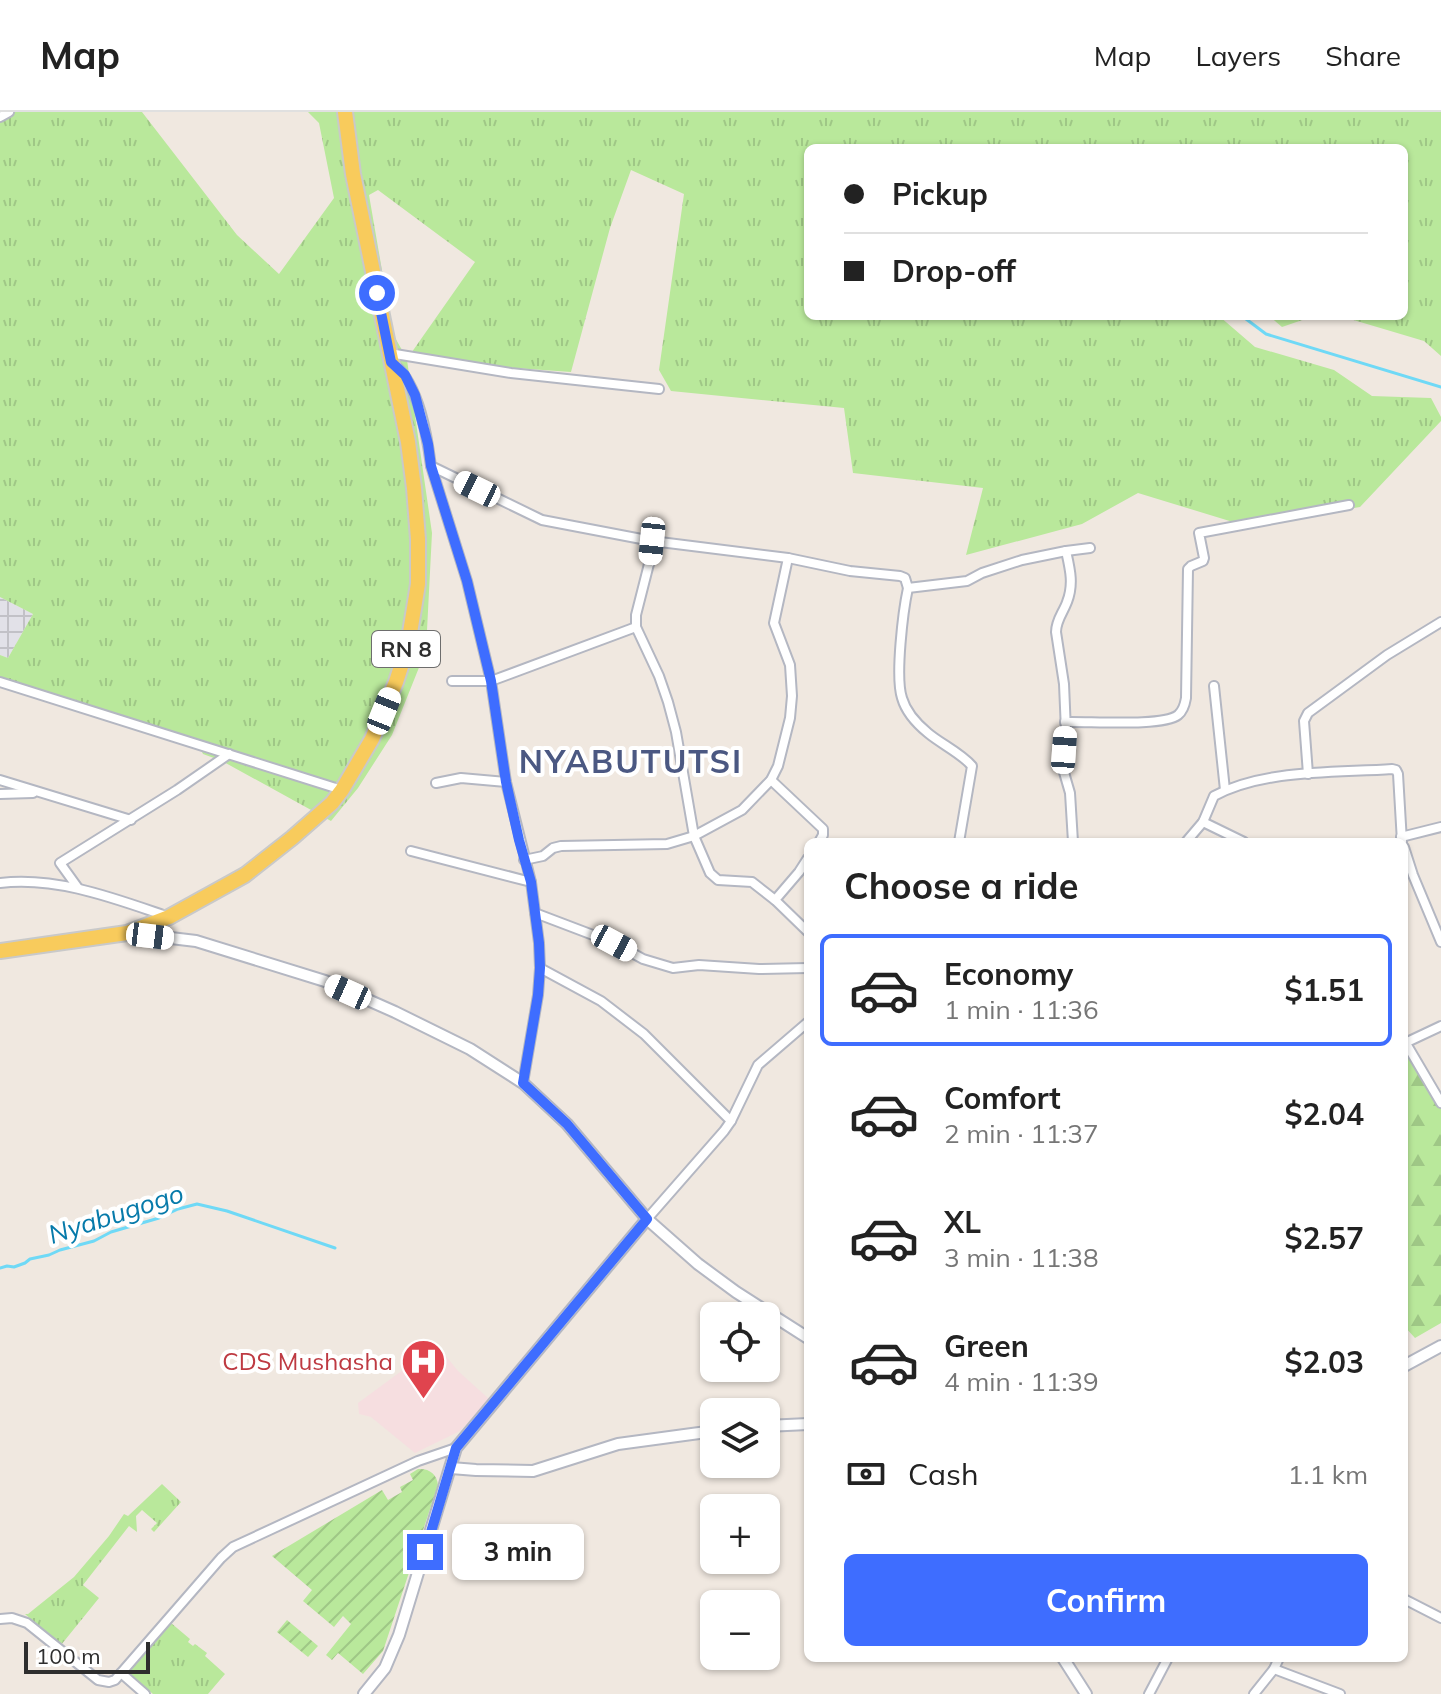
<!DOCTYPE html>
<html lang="en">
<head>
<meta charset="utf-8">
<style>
  body { margin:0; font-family:Mulish,sans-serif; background:#f2f2f2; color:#222; height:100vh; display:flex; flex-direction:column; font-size:30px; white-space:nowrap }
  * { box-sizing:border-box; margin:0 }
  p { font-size:26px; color:#767676 }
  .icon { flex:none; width:44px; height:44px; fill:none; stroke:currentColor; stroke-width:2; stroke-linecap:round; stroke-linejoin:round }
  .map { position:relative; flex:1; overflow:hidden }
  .panel { position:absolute; left:804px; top:726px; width:604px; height:824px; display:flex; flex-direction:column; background:#fff; border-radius:12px; box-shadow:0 2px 6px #0004 }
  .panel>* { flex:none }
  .banner { position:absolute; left:804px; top:32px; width:604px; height:176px; border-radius:12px; box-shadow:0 2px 6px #0004; display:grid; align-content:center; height:176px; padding:0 40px; background:#fff }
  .buttons { position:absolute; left:700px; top:1190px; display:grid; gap:16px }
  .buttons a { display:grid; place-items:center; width:80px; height:80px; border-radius:12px; background:#fff; box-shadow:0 2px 6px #0004; font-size:40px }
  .scale { position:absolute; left:24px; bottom:20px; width:126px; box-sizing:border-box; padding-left:8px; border:4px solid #2e2e2e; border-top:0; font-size:22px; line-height:28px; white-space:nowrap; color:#2e2e2e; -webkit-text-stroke:6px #fff; paint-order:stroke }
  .end { position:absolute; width:36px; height:36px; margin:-18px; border:10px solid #3e6dff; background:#fff; box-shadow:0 0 0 4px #fff }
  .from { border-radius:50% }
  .bubble { position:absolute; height:56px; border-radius:12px; background:#fff; box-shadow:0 2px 6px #0004; font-size:26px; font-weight:700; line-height:56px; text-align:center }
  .car { position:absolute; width:24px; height:48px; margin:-24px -12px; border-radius:10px; box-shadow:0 0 6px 2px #0007; background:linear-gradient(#fff 24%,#345 0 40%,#fff 0 76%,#345 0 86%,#fff 0) }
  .banner b { display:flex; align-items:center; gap:28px; height:76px; font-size:30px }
  .banner b+b { border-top:2px solid #e0e0e0 }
  .banner i { width:20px; height:20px; background:#222 }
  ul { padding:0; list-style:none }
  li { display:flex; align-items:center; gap:24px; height:112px; margin:0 16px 12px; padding:0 24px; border:4px solid transparent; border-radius:12px }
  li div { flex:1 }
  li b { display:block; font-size:30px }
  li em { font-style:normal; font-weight:700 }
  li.selected { border-color:#3e6dff }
  li>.icon { width:72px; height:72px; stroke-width:1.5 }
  h2 { padding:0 40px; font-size:36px; line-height:96px }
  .pay { display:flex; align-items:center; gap:20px; height:88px; padding:0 40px; font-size:30px }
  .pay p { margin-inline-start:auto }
  .cta { display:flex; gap:16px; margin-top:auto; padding:16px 40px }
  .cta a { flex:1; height:92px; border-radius:12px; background:#3e6dff; color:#fff; font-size:32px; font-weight:700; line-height:92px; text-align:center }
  header { display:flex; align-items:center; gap:48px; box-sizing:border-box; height:112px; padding:0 40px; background:#fff; border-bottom:2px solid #e0e0e0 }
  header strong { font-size:38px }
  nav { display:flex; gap:44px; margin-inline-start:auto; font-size:28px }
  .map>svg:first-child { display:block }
  .industrial { fill:url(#industrial-grid) }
  .medical { fill:#f6dee0 }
  .grass { fill:url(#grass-tufts); fill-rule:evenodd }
  .forest { fill:url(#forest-firs) }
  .garden { fill:url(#garden-furrows) }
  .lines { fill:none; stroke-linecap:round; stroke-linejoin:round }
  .stream { stroke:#6fd9f6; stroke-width:3 }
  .minor-casing { stroke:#b4b7c2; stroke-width:12 }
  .tertiary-casing { stroke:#b4b7c2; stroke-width:14 }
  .primary-casing { stroke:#c9c9c9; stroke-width:18 }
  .minor { stroke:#fff; stroke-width:8 }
  .tertiary { stroke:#fff; stroke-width:10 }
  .primary { stroke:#f8cb5c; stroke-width:14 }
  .route { stroke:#3e6dff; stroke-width:10 }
  .labels { text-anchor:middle; stroke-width:8; stroke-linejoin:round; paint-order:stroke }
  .shield { fill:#fff; stroke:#6d6d6d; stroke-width:2 }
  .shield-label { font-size:22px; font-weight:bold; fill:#2e2e2e }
  .health-label { font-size:24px; fill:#be3a42; stroke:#fff; text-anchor:end }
  .water-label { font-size:26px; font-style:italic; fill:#067aaa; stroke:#fff }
  .district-label { font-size:32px; font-weight:bold; letter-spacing:2px; fill:#4b5882; stroke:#fff }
</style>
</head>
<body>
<header>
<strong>Map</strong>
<nav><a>Map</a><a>Layers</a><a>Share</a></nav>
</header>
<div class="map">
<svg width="1441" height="1582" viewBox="0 0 1441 1582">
  <defs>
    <pattern id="industrial-grid" width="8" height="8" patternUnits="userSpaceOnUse" patternTransform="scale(2)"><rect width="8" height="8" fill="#e2e1e8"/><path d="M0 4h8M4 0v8" fill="none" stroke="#c2c1c7"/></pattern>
    <pattern id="grass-tufts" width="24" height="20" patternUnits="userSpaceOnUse" patternTransform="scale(2)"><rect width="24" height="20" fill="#b9e89b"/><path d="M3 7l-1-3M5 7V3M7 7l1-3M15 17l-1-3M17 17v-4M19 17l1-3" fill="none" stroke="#9fc786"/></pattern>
    <pattern id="forest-firs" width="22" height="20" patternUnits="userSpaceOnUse" patternTransform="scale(2)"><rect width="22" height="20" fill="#b9e89b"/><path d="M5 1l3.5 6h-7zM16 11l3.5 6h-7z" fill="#9fc786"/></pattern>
    <pattern id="garden-furrows" width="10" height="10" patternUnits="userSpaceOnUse" patternTransform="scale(2)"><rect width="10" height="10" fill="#b9e89b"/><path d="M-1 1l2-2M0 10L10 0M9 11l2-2" fill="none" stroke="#9fc786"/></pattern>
  </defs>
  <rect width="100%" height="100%" fill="#f0e8e0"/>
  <!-- industrial -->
  <polygon class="industrial" points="0,485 33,502 8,546 0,543"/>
  <!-- medical -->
  <polygon class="medical" points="437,1233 458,1259 489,1287 460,1319 415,1341 371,1305 359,1302 358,1291"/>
  <!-- grass -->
  <g class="grass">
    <path d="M0 0H142L237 123 279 162 334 86 319 11 308 0H1441V244L1424 229 1340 204H1404V36H808V204H1219L1255 235 1334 258 1372 284 1431 286 1441 305V309L1360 395 1246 414 1138 381 1082 412 966 443 983 376 853 361 844 296 671 279 659 258 684 82 631 58 610 116 571 260 407 248 432 421 426 538 392 623 358 676 331 709 222 649 203 642 196 627 0 567V543L8 546 33 502 0 485ZM378 78 475 150 407 247 393 222 369 83Z"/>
    <polygon points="1269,204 1314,204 1282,215"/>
    <polygon points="162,1372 181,1390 154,1420 151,1417 157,1411 142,1398 136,1404 137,1420 129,1414 83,1473 99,1486 61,1533 25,1502 28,1502 74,1465 109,1424 124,1402 128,1404"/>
    <polygon points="171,1511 190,1527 188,1530 193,1534 195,1532 207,1541 205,1544 225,1562 208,1582 153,1582 128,1561"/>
  </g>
  <!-- forest -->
  <polygon class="forest" points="1404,936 1421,962 1441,985 1441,1211 1415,1226 1404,1214"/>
  <!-- garden -->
  <g class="garden">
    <path d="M418 1357C429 1356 437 1362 438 1373L383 1539 363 1562 338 1541 332 1548 326 1543 351 1512 343 1504 334 1515 303 1489 312 1478 272 1444 382 1378 388 1388 402 1380 400 1375 413 1368 410 1362Z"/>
    <polygon points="287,1508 318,1534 308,1545 277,1520"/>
  </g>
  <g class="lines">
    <!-- stream -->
    <g class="stream">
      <polyline points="1242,204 1266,222 1441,275"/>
      <polyline points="0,1156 7,1154 14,1155 25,1151 30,1147 49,1143 60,1138 94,1129 111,1120 159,1106 178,1097 197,1092 227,1099 335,1136"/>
    </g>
    <defs>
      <g id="minor">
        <polyline points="0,5 9,0"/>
        <polyline points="389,241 511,261 659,277"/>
        <path d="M395 253C419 274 427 323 431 354L542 408 652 429 788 446 850 459 900 464 905 466 908 476"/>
        <polyline points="431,354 467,469 491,569 506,670 531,770 539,831 540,856 538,883 523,971"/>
        <polyline points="652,429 650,448 636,503 636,515 659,564 668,590 676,620 694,724 710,761 718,768 752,770 775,788"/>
        <path d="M1066 439C1070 457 1074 472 1067 490 1063 501 1056 508 1056 520L1064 572 1066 619 1063 657 1070 681 1073 730"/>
        <polyline points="452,569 491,569 636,515"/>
        <polyline points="0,570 342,678"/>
        <polyline points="1214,574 1225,678"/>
        <path d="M1065 610C1088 609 1163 615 1178 603 1183 599 1185 592 1186 586L1188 457 1191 454 1203 449 1204 446 1199 421 1349 393"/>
        <polyline points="1308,662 1304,609 1308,601 1387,543 1441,510"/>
        <polyline points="0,668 131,708"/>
        <polyline points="771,668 823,717 823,723 819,730"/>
        <polyline points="436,671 461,666 506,670"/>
        <polyline points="0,682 33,681"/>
        <polyline points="1203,710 1244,730"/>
        <polyline points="1401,725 1441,715"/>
        <path d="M959 730 972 654C961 641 941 632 928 621 917 612 906 600 902 586 895 565 903 499 908 476L967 469 982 461 1022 448 1066 439 1090 436"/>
        <path d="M1186 730 1203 710 1214 684C1264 657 1336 661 1392 657L1396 658 1398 662 1402 730"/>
        <polyline points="1404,735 1413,763 1441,830"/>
        <polyline points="411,739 531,770"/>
        <polyline points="808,746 799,760 775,788 808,820"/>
        <polyline points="524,748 543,744 553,736 561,734 667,732 694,724 742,698 771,668 778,654 790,606 792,584 790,553 774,511 788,446"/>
        <path d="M0 771C57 764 116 787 169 805"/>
        <polyline points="78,776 60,751 177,678 229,642"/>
        <polyline points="535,801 614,831 643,847 673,856 699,853 759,857 808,856"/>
        <polyline points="540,856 601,889 644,922 731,1009"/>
        <polyline points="1404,928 1441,991"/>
        <polyline points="1405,931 1441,914"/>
        <polyline points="647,1107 724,1019 731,1009 758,953 808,910"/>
        <polyline points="1404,1487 1441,1506"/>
        <polyline points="0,1507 12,1506 27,1511 98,1568 109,1570 115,1568 221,1446 233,1435 418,1349 456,1336"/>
        <polyline points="1274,1557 1340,1582"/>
        <polyline points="121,1561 145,1582"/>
        <polyline points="1149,1582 1168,1546"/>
        <polyline points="1254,1582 1274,1557 1279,1546"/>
      </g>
      <g id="tertiary">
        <polyline points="129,821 196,829 325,869 395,900 470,937 523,971 567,1012 647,1107 698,1152 736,1180 808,1226"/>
        <polyline points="1404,1254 1441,1234"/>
        <polyline points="766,1314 808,1312"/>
        <polyline points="451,1356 476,1358 533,1359 618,1332 714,1319"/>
        <polyline points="1063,1546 1086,1582"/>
        <polyline points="364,1582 385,1556 399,1523 456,1336 647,1107"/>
      </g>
      <polyline id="primary" points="0,839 127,821 169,805 245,763 292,726 332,691 342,678 372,627 396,570 408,533 418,472 418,427 414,376 408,330 353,62 345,0"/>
    </defs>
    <!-- minor casing -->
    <use href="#minor" class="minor-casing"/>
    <!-- tertiary casing -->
    <use href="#tertiary" class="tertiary-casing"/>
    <!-- primary casing -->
    <use href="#primary" class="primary-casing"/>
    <!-- minor -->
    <use href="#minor" class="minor"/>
    <!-- tertiary -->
    <use href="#tertiary" class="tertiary"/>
    <!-- primary -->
    <use href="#primary" class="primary"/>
  </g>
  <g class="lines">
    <!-- route -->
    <polyline class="route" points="377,181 391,250 405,263 415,283 428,332 431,354 467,469 491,569 506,670 519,728 531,770 539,831 540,856 538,883 523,971 567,1012 647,1107 456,1336 425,1440"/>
  </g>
  <!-- icons -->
  <defs>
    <symbol id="hospital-pin" viewBox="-11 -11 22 30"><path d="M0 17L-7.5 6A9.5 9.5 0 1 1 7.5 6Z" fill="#e0444e" stroke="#fff"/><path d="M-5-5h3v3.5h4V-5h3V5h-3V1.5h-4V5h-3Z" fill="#fff"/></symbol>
  </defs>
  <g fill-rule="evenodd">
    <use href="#hospital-pin" x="398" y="1224" width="51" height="69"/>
  </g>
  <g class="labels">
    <!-- shield labels -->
    <rect class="shield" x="372" y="519" width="68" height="36" rx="6"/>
    <g class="shield-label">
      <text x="406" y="545">RN 8</text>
    </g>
    <!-- health labels -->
    <g class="health-label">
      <text x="393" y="1258">CDS Mushasha</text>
    </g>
    <!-- water labels -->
    <g class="water-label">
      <text transform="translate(116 1102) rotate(-18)" y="9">Nyabugogo</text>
    </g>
    <!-- district labels -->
    <g class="district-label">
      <text x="631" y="661">NYABUTUTSI</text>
    </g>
  </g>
</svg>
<div class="buttons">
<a><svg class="icon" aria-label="locate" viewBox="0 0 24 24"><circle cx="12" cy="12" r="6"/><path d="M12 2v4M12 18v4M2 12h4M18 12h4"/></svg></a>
<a><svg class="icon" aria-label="layers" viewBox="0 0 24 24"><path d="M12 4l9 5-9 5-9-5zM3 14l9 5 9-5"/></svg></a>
<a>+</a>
<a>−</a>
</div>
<div class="scale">100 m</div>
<i class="end from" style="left:377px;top:181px"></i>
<i class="end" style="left:425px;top:1440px"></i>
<div class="bubble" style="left:452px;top:1412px;width:132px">3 min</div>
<i class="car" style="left:477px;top:377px;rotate:296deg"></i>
<i class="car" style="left:652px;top:429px;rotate:186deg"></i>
<i class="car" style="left:384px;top:599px;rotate:22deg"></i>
<i class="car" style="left:1064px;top:638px;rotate:4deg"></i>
<i class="car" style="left:150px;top:824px;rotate:97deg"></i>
<i class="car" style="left:614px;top:831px;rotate:118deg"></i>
<i class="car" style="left:348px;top:880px;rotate:294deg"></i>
<div class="banner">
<b><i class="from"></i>Pickup</b>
<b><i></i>Drop-off</b>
</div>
<section class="panel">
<h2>Choose a ride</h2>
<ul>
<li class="selected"><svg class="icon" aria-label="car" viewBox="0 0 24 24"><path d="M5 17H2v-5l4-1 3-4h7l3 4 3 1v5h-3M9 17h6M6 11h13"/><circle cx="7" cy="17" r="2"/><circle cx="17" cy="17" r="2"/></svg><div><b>Economy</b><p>1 min · 11:36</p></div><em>$1.51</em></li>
<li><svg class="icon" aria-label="car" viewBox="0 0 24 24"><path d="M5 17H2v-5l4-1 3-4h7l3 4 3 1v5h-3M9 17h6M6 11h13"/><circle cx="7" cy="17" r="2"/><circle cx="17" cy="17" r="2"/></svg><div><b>Comfort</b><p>2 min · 11:37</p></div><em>$2.04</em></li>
<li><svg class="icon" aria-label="car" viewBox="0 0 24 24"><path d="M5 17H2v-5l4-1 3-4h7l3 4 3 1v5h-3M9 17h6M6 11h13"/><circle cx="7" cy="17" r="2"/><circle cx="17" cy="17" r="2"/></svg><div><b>XL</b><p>3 min · 11:38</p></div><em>$2.57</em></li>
<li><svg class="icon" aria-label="car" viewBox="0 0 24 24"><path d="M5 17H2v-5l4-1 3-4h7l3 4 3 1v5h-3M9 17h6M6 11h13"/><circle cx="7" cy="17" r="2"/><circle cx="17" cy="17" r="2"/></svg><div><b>Green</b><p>4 min · 11:39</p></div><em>$2.03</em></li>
</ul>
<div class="pay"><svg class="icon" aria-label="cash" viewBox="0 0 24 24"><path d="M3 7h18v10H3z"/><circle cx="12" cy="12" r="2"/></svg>Cash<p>1.1 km</p></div>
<div class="cta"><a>Confirm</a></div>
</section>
</div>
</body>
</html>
